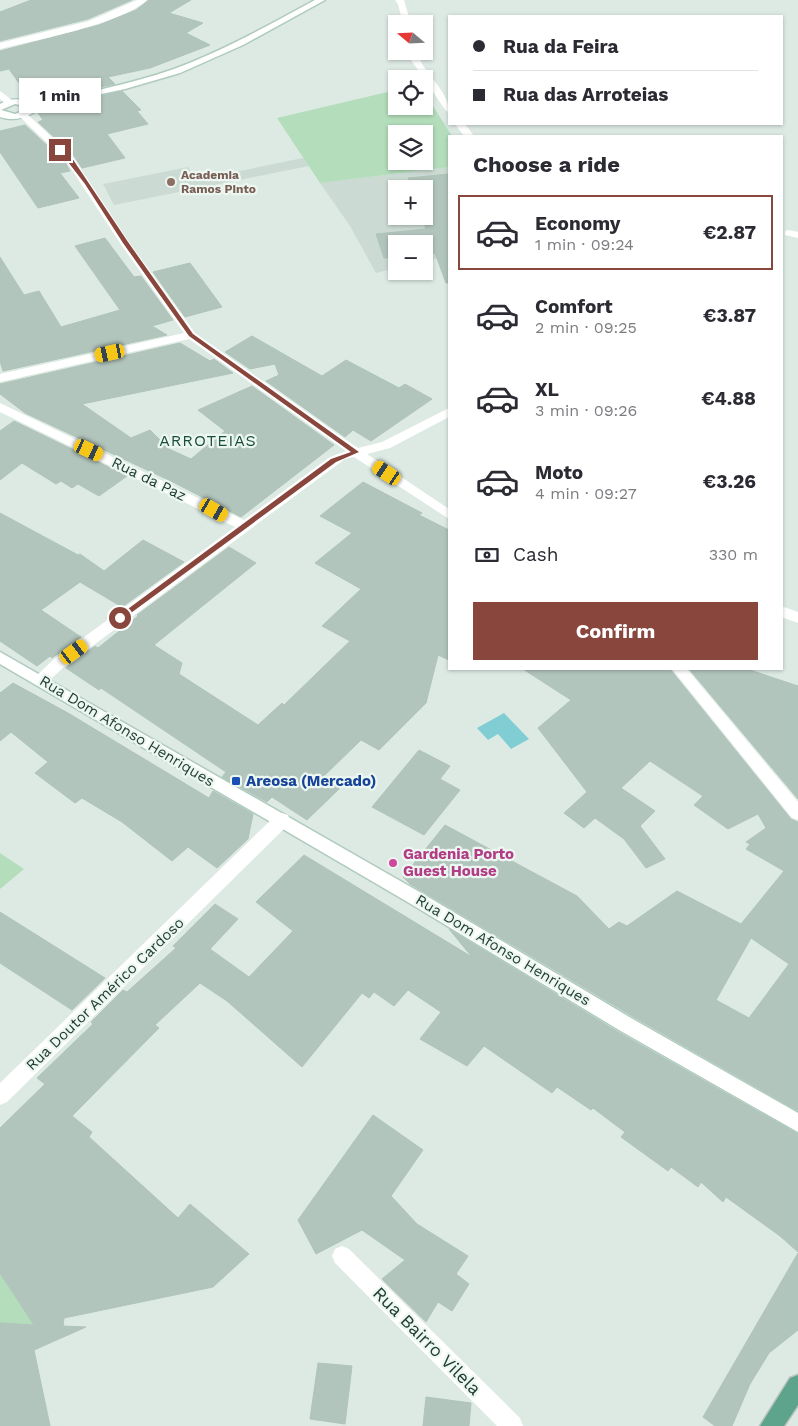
<!DOCTYPE html>
<html lang="en">
<head>
<meta charset="utf-8">
<style>
  body { margin:0; font-family:"Work Sans",sans-serif; background:#f7f7f7; color:#2b2b33; height:100vh; display:flex; flex-direction:column; font-size:19px; white-space:nowrap }
  * { box-sizing:border-box; margin:0 }
  p { font-size:16px; color:#7c7c81 }
  .icon { flex:none; width:28px; height:28px; fill:none; stroke:currentColor; stroke-width:2; stroke-linecap:round; stroke-linejoin:round }
  .map { position:relative; flex:1; overflow:hidden }
  .drawer { position:absolute; left:448px; top:135px; width:335px; height:535px; display:flex; flex-direction:column; background:#fff; border-radius:0px; box-shadow:0 1px 4px #0004 }
  .drawer>* { flex:none }
  .hud { position:absolute; left:448px; top:15px; width:335px; height:110px; border-radius:0px; box-shadow:0 1px 4px #0004; display:grid; align-content:center; height:110px; padding:0 25px; background:#fff }
  .needle { width:32px; rotate:289deg }
  .tools { position:absolute; left:388px; top:15px; display:grid; gap:10px }
  .tools a { display:grid; place-items:center; width:45px; height:45px; border-radius:0px; background:#fff; box-shadow:0 1px 4px #0004; font-size:25px }
  .end { position:absolute; width:22px; height:22px; margin:-11px; border:6px solid #89463d; background:#fff; box-shadow:0 0 0 2px #fff }
  .from { border-radius:50% }
  .bubble { position:absolute; height:35px; border-radius:0px; background:#fff; box-shadow:0 1px 4px #0004; font-size:16px; font-weight:700; line-height:35px; text-align:center }
  .car { position:absolute; width:15px; height:30px; margin:-15px -8px; border-radius:6px; box-shadow:0 0 4px 1px #0007; background:linear-gradient(#f5c518 24%,#345 0 40%,#f5c518 0 76%,#345 0 86%,#f5c518 0) }
  .hud b { display:flex; align-items:center; gap:18px; height:48px; font-size:19px }
  .hud b+b { border-top:1px solid #e1e1e2 }
  .hud i { width:12px; height:12px; background:#2b2b33 }
  ul { padding:0; list-style:none }
  li { display:flex; align-items:center; gap:15px; height:75px; margin:0 10px 8px; padding:0 15px; border:2px solid transparent; border-radius:0px }
  li div { flex:1 }
  li b { display:block; font-size:19px }
  li em { font-style:normal; font-weight:700 }
  li.active { border-color:#89463d }
  li>.icon { width:45px; height:45px; stroke-width:1.5 }
  h2 { padding:0 25px; font-size:22px; line-height:60px }
  .pay { display:flex; align-items:center; gap:12px; height:55px; padding:0 25px; font-size:19px }
  .pay p { margin-inline-start:auto }
  .primary-button { display:flex; gap:10px; margin-top:auto; padding:10px 25px }
  .primary-button a { flex:1; height:58px; border-radius:0px; background:#89463d; color:#fff; font-size:20px; font-weight:700; line-height:58px; text-align:center }
  .map>svg:first-child { display:block }
  .built { fill:#cbdad2; fill-rule:evenodd }
  .green { fill:#b3ddbb; fill-rule:evenodd }
  .water { fill:#80ced4 }
  .building { fill:#b2c5bc; stroke:#afc4ba; fill-rule:evenodd }
  .lines { fill:none; stroke-linecap:round; stroke-linejoin:round }
  .secondary-casing { stroke:#afcbbe; stroke-width:3 }
  .primary-casing { stroke:#bcc4c1; stroke-width:3 }
  .lane { fill:#fff; fill-rule:evenodd }
  .street { fill:#fff; fill-rule:evenodd }
  .secondary { fill:#fff; fill-rule:evenodd }
  .primary { fill:#5ea38c; fill-rule:evenodd }
  .route { fill:#89463d }
  .education-dot { fill:#8d6e63; stroke:#edf7f1; stroke-width:2 }
  .transit-dot { fill:#1a4fb4; stroke:#edf7f1; stroke-width:2 }
  .hotel-dot { fill:#d1479c; stroke:#edf7f1; stroke-width:2 }
  .labels { text-anchor:middle; stroke-width:4.5; stroke-linejoin:round; paint-order:stroke }
  .far-education-label { font-size:12px; font-weight:bold; fill:#785e54; stroke:#edf7f1; text-anchor:start }
  .street-label { font-size:15px; fill:#1e3a30; stroke:#edf7f1 }
  .transit-label { font-size:15px; font-weight:bold; fill:#164399; stroke:#edf7f1; text-anchor:start }
  .hotel-label { font-size:15px; font-weight:bold; fill:#b23c85; stroke:#edf7f1; text-anchor:start }
  .neighbourhood-label { font-size:16px; letter-spacing:1px; fill:#194d3c; stroke:#edf7f1 }
  .near-street-label { font-size:18px; fill:#1e3a30; stroke:#edf7f1 }
</style>
</head>
<body>
<div class="map">
<svg width="798" height="1426" viewBox="0 0 798 1426">
  <rect width="100%" height="100%" fill="#ddeae3"/>
  <!-- built -->
  <g class="built">
    <polygon points="303,158 309,166 114,205 103,184 188,167 196,180"/>
    <path d="M449 167V256L424 261V244H396V268L376 273 350 226 320 183ZM396 189H424V216H396Z"/>
  </g>
  <!-- green -->
  <g class="green">
    <path d="M396 90V106H424V92L452 136H449V167L320 183 277 118ZM396 134H424V161H396Z"/>
    <polygon points="0,853 24,869 0,889"/>
    <polygon points="0,1273 34,1325 0,1323"/>
  </g>
  <!-- water -->
  <polygon class="water" points="504,713 529,739 511,749 498,734 488,740 477,728"/>
  <!-- building -->
  <g class="building">
    <polygon points="31,0 132,0 88,19 0,41 0,12"/>
    <polygon points="149,0 191,0 169,13 203,23 186,33 210,45 150,68 108,77 115,84 32,101 9,69 0,71 0,51 99,25 136,10"/>
    <polygon points="122,91 141,110 137,111 148,124 107,134 125,158 82,168 74,156 38,122 43,120 36,110"/>
    <polygon points="25,125 65,162 70,171 60,173 79,198 38,208 0,152 0,131"/>
    <polygon points="449,174 449,283 446,283 435,253 424,254 424,244 396,244 396,257 384,258 376,234 426,229 422,216 424,216 424,189 412,189 408,178"/>
    <polygon points="105,238 134,277 141,276 173,320 152,326 167,335 3,371 0,361 0,257 24,295 39,291 61,327 120,310 75,246"/>
    <polygon points="190,263 222,307 185,317 153,272"/>
    <polygon points="252,336 322,376 346,360 399,388 405,384 432,399 371,441 353,430 345,437 266,381 279,375 275,364 250,369 225,352"/>
    <polygon points="180,343 210,361 214,359 233,373 82,404 131,438 150,430 169,449 191,459 225,431 198,410 252,386 334,445 241,517 175,483 25,413 0,394 0,384"/>
    <polygon points="14,421 127,476 99,496 78,484 72,488 61,481 56,484 22,463 0,480 0,431"/>
    <polygon points="363,482 422,513 419,515 449,530 449,660 438,655 426,703 379,750 361,740 324,776 341,787 307,820 272,797 267,802 222,777 226,772 101,688 99,690 66,668 95,646 98,648 138,616 137,615 229,547 256,563 154,645 182,663 179,674 258,725 282,703 284,705 350,641 322,626 361,589 315,563 352,533 320,516"/>
    <polygon points="0,513 78,555 80,554 104,571 143,540 184,562 122,607 80,582 41,610 81,637 52,658 50,656 37,666 0,641"/>
    <path d="M523 669H670L791 819 798 822V1111L632 1016 410 884 403 877 445 825 577 896 609 929 619 922 627 926 677 891 741 924 784 871 746 849 750 844 746 842 766 828 758 814 728 829 694 805 703 796 650 761 621 788 655 811 640 826 665 859 646 868 624 839 595 818 584 828 564 813 587 792 538 728 571 700ZM751 938 789 964 749 1018 716 1000Z"/>
    <polygon points="689,669 747,669 798,686 798,799"/>
    <polygon points="13,683 68,713 209,798 213,791 253,814 248,839 217,868 188,847 172,861 122,822 82,798 75,803 35,773 48,762 11,732 0,741 0,693"/>
    <polygon points="419,750 450,766 440,779 460,790 424,835 372,807"/>
    <polygon points="304,855 472,957 449,929 618,1032 798,1134 798,1252 780,1236 726,1197 723,1202 701,1182 698,1187 671,1167 668,1171 621,1137 625,1132 593,1108 591,1110 557,1087 552,1093 484,1046 467,1066 420,1039 441,1012 408,990 394,1006 374,992 369,998 362,993 302,1067 227,1001 200,983 155,1025 159,1028 72,1116 92,1132 89,1137 178,1218 190,1204 249,1254 213,1287 64,1318 63,1326 86,1327 34,1350 50,1426 0,1426 0,1323 34,1325 0,1273 0,1128 45,1084 37,1078 93,1024 91,1022 123,990 127,992 176,948 173,946 215,904 238,919 210,949 249,977 293,931 256,902"/>
    <polygon points="0,912 105,978 72,1010 0,963"/>
    <polygon points="373,1115 423,1150 391,1196 417,1224 468,1256 456,1274 469,1284 452,1311 438,1302 426,1322 382,1279 405,1260 362,1230 316,1254 298,1220"/>
    <polygon points="798,1253 798,1330 769,1353 750,1384 732,1426 715,1426 703,1417"/>
    <polygon points="318,1363 352,1366 345,1424 310,1419"/>
    <polygon points="426,1397 471,1403 469,1426 423,1426"/>
  </g>
  <g class="lines">
    <defs>
      <g id="secondary">
        <path d="M315 0H325L243 45 180 73 125 89 35 108 33 113C22 119 12 121 0 117V104C11 98 21 98 32 103 80 94 128 85 174 69 223 51 269 25 315 0ZM15 104 24 106 26 110 15 114 1 110Z"/>
        <polygon points="0,652 423,894 631,1018 798,1113 798,1132 619,1030 411,904 0,664"/>
      </g>
      <polygon id="primary" points="798,1375 798,1405 784,1426 760,1426 790,1378"/>
    </defs>
    <!-- secondary casing -->
    <use href="#secondary" class="secondary-casing"/>
    <!-- primary casing -->
    <use href="#primary" class="primary-casing"/>
    <!-- lane -->
    <polygon class="lane" points="788,230 798,232 798,238 785,235 785,231"/>
    <!-- street -->
    <g class="street">
      <path d="M137 0H147C121 24 36 40 0 49V43L89 21Z"/>
      <polygon points="395,0 404,0 411,24 403,24 398,4"/>
      <path d="M409 51H417C422 74 449 89 449 112L446 111 411 60Z"/>
      <polygon points="0,91 13,101 13,105 7,105 0,99"/>
      <path d="M23 112 26 113 73 157 129 242 195 333 339 435 358 448 382 442 449 408V417L390 448 367 454 449 509V519L354 457 345 459 64 667C56 674 46 686 35 683L33 679 54 659 235 527 0 412V403L244 520 330 457 346 451 189 339 0 382V374L184 333 120 243 66 161 20 117 18 115Z"/>
      <polygon points="455,124 465,124 474,136 464,136"/>
      <polygon points="781,606 798,612 798,623 781,617"/>
      <polygon points="672,669 687,669 798,802 798,820 792,818"/>
      <polygon points="282,813 288,815 290,820 288,825 7,1102 0,1105 0,1083 276,815"/>
      <polygon points="342,1246 349,1249 520,1418 523,1426 497,1426 335,1263 332,1256 335,1249"/>
    </g>
    <!-- secondary -->
    <use href="#secondary" class="secondary"/>
    <!-- primary -->
    <use href="#primary" class="primary"/>
  </g>
  <!-- route -->
  <polygon class="route" points="58,149 62,149 72,158 128,242 193,334 359,452 336,462 120,621 117,620 117,617 331,459 351,452 189,336 123,243 85,184"/>
  <!-- markers -->
  <circle class="education-dot" cx="171" cy="182" r="5"/>
  <rect class="transit-dot" x="231" y="776" width="10" height="10" rx="2.5"/>
  <circle class="hotel-dot" cx="393" cy="863" r="5"/>
  <g class="labels">
    <!-- far-education labels -->
    <g class="far-education-label">
      <text x="181" y="179">Academia<tspan x="181" dy="14">Ramos Pinto</tspan></text>
    </g>
    <!-- street labels -->
    <g class="street-label">
      <text transform="translate(149 479) rotate(26)" y="5">Rua da Paz</text>
      <text transform="translate(127 731) rotate(31)" y="5">Rua Dom Afonso Henriques</text>
      <text transform="translate(503 950) rotate(31)" y="5">Rua Dom Afonso Henriques</text>
      <text transform="translate(105 994) rotate(-44)" y="5">Rua Doutor Américo Cardoso</text>
    </g>
    <!-- transit labels -->
    <g class="transit-label">
      <text x="246" y="786">Areosa (Mercado)</text>
    </g>
    <!-- hotel labels -->
    <g class="hotel-label">
      <text x="403" y="859">Gardenia Porto<tspan x="403" dy="17">Guest House</tspan></text>
    </g>
    <!-- neighbourhood labels -->
    <g class="neighbourhood-label">
      <text x="208" y="446">ARROTEIAS</text>
    </g>
    <!-- near-street labels -->
    <g class="near-street-label">
      <text transform="translate(427 1341) rotate(45)" y="6">Rua Bairro Vilela</text>
    </g>
  </g>
</svg>
<div class="tools">
<a><svg class="needle" viewBox="-14 -14 28 28"><path d="M0-13l5 13h-10z" fill="#e53935"/><path d="M0 13l5-13h-10z" fill="#7c7c81"/></svg></a>
<a><svg class="icon" aria-label="locate" viewBox="0 0 24 24"><circle cx="12" cy="12" r="6"/><path d="M12 2v4M12 18v4M2 12h4M18 12h4"/></svg></a>
<a><svg class="icon" aria-label="layers" viewBox="0 0 24 24"><path d="M12 4l9 5-9 5-9-5zM3 14l9 5 9-5"/></svg></a>
<a>+</a>
<a>−</a>
</div>
<i class="end from" style="left:120px;top:618px"></i>
<i class="end" style="left:60px;top:150px"></i>
<div class="bubble" style="left:19px;top:78px;width:82px">1 min</div>
<i class="car" style="left:110px;top:353px;rotate:258deg"></i>
<i class="car" style="left:89px;top:450px;rotate:115deg"></i>
<i class="car" style="left:387px;top:473px;rotate:304deg"></i>
<i class="car" style="left:214px;top:510px;rotate:120deg"></i>
<i class="car" style="left:74px;top:652px;rotate:54deg"></i>
<div class="hud">
<b><i class="from"></i>Rua da Feira</b>
<b><i></i>Rua das Arroteias</b>
</div>
<section class="drawer">
<h2>Choose a ride</h2>
<ul>
<li class="active"><svg class="icon" aria-label="car" viewBox="0 0 24 24"><path d="M5 17H2v-5l4-1 3-4h7l3 4 3 1v5h-3M9 17h6M6 11h13"/><circle cx="7" cy="17" r="2"/><circle cx="17" cy="17" r="2"/></svg><div><b>Economy</b><p>1 min · 09:24</p></div><em>€2.87</em></li>
<li><svg class="icon" aria-label="car" viewBox="0 0 24 24"><path d="M5 17H2v-5l4-1 3-4h7l3 4 3 1v5h-3M9 17h6M6 11h13"/><circle cx="7" cy="17" r="2"/><circle cx="17" cy="17" r="2"/></svg><div><b>Comfort</b><p>2 min · 09:25</p></div><em>€3.87</em></li>
<li><svg class="icon" aria-label="car" viewBox="0 0 24 24"><path d="M5 17H2v-5l4-1 3-4h7l3 4 3 1v5h-3M9 17h6M6 11h13"/><circle cx="7" cy="17" r="2"/><circle cx="17" cy="17" r="2"/></svg><div><b>XL</b><p>3 min · 09:26</p></div><em>€4.88</em></li>
<li><svg class="icon" aria-label="car" viewBox="0 0 24 24"><path d="M5 17H2v-5l4-1 3-4h7l3 4 3 1v5h-3M9 17h6M6 11h13"/><circle cx="7" cy="17" r="2"/><circle cx="17" cy="17" r="2"/></svg><div><b>Moto</b><p>4 min · 09:27</p></div><em>€3.26</em></li>
</ul>
<div class="pay"><svg class="icon" aria-label="cash" viewBox="0 0 24 24"><path d="M3 7h18v10H3z"/><circle cx="12" cy="12" r="2"/></svg>Cash<p>330 m</p></div>
<div class="primary-button"><a>Confirm</a></div>
</section>
</div>
</body>
</html>
